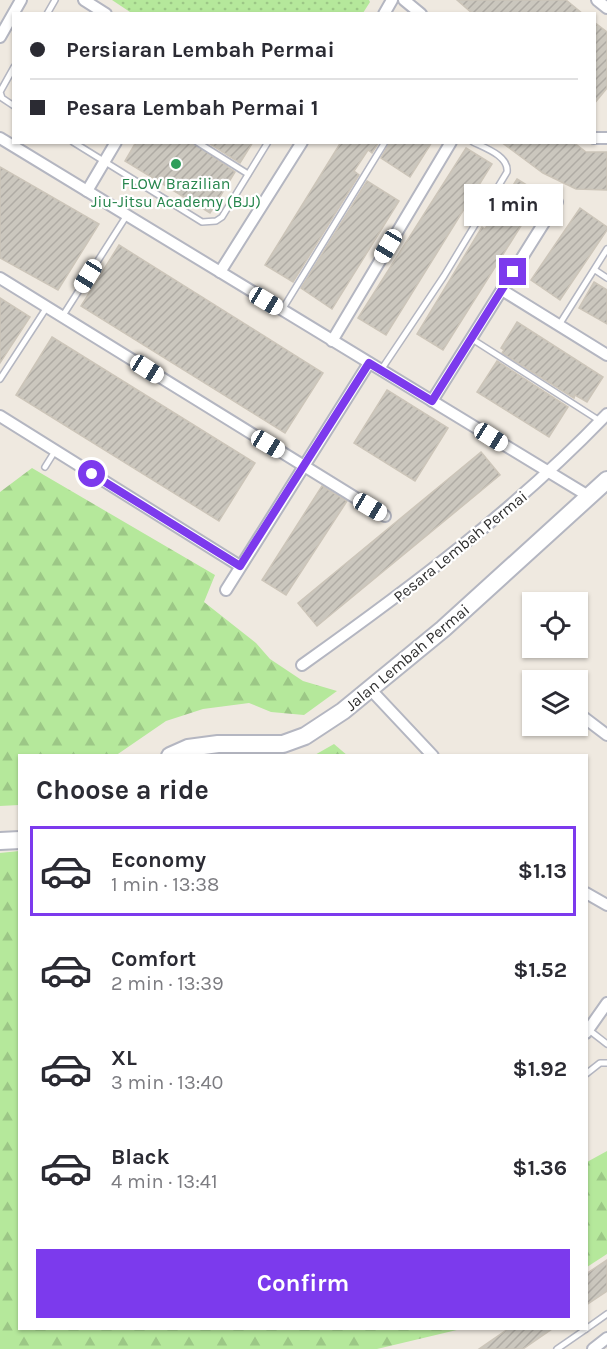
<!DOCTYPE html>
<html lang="en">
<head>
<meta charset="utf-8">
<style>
  body { margin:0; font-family:Karla,sans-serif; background:#f2f2f3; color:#2b2b33; height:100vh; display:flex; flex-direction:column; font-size:22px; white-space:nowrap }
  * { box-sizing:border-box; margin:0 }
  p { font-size:20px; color:#7c7c81 }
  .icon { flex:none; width:33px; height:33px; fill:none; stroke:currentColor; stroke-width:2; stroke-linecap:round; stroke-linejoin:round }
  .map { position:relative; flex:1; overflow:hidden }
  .side { position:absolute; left:18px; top:754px; width:570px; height:576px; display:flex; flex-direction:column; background:#fff; border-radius:0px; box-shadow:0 2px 4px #0004 }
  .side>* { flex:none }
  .banner { position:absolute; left:12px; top:12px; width:584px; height:132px; border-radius:0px; box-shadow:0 2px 4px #0004; display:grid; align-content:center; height:132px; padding:0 18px; background:#fff }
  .tools { position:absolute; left:522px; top:592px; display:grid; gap:12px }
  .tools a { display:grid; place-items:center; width:66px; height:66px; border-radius:0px; background:#fff; box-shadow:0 2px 4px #0004; font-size:30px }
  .end { position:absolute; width:27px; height:27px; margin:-14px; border:8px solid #7c3aed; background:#fff; box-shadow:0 0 0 3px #fff }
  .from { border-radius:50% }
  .bubble { position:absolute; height:42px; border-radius:0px; background:#fff; box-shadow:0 2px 4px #0004; font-size:20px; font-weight:700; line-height:42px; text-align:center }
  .car { position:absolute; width:18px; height:36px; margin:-18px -9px; border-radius:8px; box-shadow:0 0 4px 2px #0007; background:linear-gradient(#fff 24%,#345 0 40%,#fff 0 76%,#345 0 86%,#fff 0) }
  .banner b { display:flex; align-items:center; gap:21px; height:57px; font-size:22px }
  .banner b+b { border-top:2px solid #e1e1e2 }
  .banner i { width:15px; height:15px; background:#2b2b33 }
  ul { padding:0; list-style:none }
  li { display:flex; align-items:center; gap:18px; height:90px; margin:0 12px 9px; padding:0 6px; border:3px solid transparent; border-radius:0px }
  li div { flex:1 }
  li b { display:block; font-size:22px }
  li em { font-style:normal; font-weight:700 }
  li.selected { border-color:#7c3aed }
  li>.icon { width:54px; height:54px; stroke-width:1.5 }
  h2 { padding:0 18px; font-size:27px; line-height:72px }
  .primary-button { display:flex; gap:12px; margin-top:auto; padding:12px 18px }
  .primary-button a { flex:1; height:69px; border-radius:0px; background:#7c3aed; color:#fff; font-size:24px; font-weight:700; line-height:69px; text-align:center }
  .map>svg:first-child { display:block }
  .forest { fill:url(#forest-firs) }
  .park { fill:url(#park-dots) }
  .building { fill:url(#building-hatch); stroke:#ccc5b9; stroke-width:1.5 }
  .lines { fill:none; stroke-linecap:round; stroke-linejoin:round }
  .lane-casing { stroke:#b4b6c1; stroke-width:8 }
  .street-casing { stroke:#b4b6c1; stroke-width:14 }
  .secondary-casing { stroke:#b4b6c1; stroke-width:20 }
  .lane { stroke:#fff; stroke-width:5 }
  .street { stroke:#fff; stroke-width:10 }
  .secondary { stroke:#fff; stroke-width:16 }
  .route { stroke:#7c3aed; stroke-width:8 }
  .leisure-dot { fill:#2e9e5b; stroke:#fff; stroke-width:2 }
  .labels { text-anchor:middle; stroke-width:4.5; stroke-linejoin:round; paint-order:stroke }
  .leisure-label { font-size:16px; fill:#27864d; stroke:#fff }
  .street-label { font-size:16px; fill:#2e2e2e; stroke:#fff }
</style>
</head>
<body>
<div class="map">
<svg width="607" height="1349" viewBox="0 0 607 1349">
  <defs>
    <pattern id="forest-firs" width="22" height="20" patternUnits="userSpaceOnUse" patternTransform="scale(1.5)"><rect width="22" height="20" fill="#b5e89b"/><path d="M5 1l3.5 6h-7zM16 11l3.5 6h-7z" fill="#9cc786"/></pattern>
    <pattern id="park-dots" width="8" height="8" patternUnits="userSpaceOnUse" patternTransform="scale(1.5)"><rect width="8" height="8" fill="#b5e89b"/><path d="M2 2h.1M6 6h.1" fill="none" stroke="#9cc786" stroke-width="1.8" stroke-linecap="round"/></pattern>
    <pattern id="building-hatch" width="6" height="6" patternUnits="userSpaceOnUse" patternTransform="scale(1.5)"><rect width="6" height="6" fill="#cbc7be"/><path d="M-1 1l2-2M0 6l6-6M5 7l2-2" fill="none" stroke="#afaba4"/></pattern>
  </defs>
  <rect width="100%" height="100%" fill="#efe9e0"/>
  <!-- forest -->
  <g class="forest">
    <polygon points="32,468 215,575 204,602 256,643 270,659 303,681 337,691 304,715 271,712 249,703 203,709 166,721 115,756 20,756 19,805 0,806 0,492"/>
    <polygon points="334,744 348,756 313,756"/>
    <polygon points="19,851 20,1329 461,1329 377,1349 0,1349 0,853"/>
    <polygon points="607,1151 607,1254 587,1267 587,1162"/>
  </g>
  <!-- park -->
  <polygon class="park" points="112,0 369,0 370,2 363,13 133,14"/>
  <!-- building -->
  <g class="building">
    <polygon points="457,0 566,0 583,14 473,14"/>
    <polygon points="594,22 607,32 607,88 594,104"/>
    <polygon points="136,142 192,142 235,172 210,213 125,161"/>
    <polygon points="207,142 253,142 240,163"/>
    <polygon points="341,142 379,142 372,153 368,150 354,171 359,175 293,282 265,265"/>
    <polygon points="390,142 432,142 410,177 381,158"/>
    <polygon points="501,142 573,142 586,152 607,152 607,190 576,189 543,173"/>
    <polygon points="466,148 492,164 386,335 358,318"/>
    <polygon points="0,167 99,224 58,290 0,258"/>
    <polygon points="517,179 541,194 443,350 417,334 482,227 485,229"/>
    <polygon points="367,181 399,201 332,309 301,288"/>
    <polygon points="580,208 607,227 607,230 560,300 531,280"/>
    <polygon points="119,245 323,373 285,433 81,306"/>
    <polygon points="594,282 607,290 607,324 579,308"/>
    <polygon points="0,298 30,317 0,363"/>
    <polygon points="517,322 603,377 587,402 575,395 574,398 502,353 504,350 501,348"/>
    <polygon points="52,337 255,463 219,521 16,395"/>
    <polygon points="497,361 568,407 549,437 477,392"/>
    <polygon points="387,390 448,428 415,481 354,443"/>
    <polygon points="481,452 500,475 317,626 298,603"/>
    <polygon points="322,486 347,501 286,595 262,580"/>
    <polygon points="607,1260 607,1291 586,1305 586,1274"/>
    <polygon points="508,1329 552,1329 523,1349 479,1349"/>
  </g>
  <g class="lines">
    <defs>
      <g id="lane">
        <polyline points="47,14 55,0"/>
        <polyline points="14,67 0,92 2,98 14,106"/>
        <polyline points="73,142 202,222 216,221 222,217 268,142"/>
        <polyline points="197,142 248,174"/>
        <polyline points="595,270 607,278"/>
        <polyline points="282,310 385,142"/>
        <polyline points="62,317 127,215"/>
        <polyline points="559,325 607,249"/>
        <polyline points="472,339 600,421"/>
        <path d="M381 370 444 276 507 172C509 156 485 148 473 142"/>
        <polyline points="0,379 47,307"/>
        <polyline points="45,467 55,451"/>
        <polyline points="589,1030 607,1044"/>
        <polyline points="586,1074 600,1063 607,1063"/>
        <polyline points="586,1329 607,1314"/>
        <polyline points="557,1349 586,1329"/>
      </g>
      <g id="street">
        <polyline points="84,0 106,14"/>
        <polyline points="404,0 421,14"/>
        <polyline points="597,0 607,8"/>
        <polyline points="384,14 392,0"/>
        <polyline points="0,37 21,0"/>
        <polyline points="0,138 590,497"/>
        <polyline points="594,138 607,138"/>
        <polyline points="87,191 116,142"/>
        <polyline points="220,272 302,142"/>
        <polyline points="0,278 385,516"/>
        <polyline points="502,290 607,355"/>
        <polyline points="332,341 451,142"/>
        <polyline points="432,401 557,202"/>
        <polyline points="0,416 240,566"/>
        <polyline points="226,590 369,363"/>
        <path d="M302 665C410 588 515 510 607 414"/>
        <polyline points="371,690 433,756"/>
        <polyline points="582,716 607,735"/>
        <polyline points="586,893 607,905"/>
        <polyline points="586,1033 607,1003"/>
        <polyline points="593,1349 607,1338"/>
      </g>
      <g id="secondary">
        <polyline points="170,756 188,748 218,744 283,744 305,736 343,711 443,629 607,480"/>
        <polyline points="0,841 20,840"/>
      </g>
    </defs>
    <!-- lane casing -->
    <use href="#lane" class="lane-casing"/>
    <!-- street casing -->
    <use href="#street" class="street-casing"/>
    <!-- secondary casing -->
    <use href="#secondary" class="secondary-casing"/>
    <!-- lane -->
    <use href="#lane" class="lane"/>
    <!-- street -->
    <use href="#street" class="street"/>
    <!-- secondary -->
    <use href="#secondary" class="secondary"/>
  </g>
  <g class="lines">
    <!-- route -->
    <polyline class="route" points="92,474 240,566 369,363 432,401 513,272"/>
  </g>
  <!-- markers -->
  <circle class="leisure-dot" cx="176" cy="164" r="6"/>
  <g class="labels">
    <!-- leisure labels -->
    <g class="leisure-label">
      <text x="176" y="189">FLOW Brazilian<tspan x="176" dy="18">Jiu-Jitsu Academy (BJJ)</tspan></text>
    </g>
    <!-- street labels -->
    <g class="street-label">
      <text transform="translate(460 546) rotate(-39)" y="6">Pesara Lembah Permai</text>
      <text transform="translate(407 657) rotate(-40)" y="6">Jalan Lembah Permai</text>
    </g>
  </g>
</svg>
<div class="tools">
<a><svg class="icon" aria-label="locate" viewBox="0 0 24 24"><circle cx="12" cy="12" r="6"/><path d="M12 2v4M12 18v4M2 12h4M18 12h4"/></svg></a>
<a><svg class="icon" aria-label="layers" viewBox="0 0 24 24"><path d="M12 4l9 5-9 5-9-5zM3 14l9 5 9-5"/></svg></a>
</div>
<i class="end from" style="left:92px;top:474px"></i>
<i class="end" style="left:513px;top:272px"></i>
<div class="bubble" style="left:464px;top:184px;width:99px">1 min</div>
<i class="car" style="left:388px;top:246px;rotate:211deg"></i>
<i class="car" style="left:88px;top:276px;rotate:212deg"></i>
<i class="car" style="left:266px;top:301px;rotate:121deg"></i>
<i class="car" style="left:147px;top:369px;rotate:122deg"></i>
<i class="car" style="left:491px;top:437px;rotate:122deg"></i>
<i class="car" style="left:268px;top:444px;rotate:121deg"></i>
<i class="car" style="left:370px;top:507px;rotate:121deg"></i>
<div class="banner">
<b><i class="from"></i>Persiaran Lembah Permai</b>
<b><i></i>Pesara Lembah Permai 1</b>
</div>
<section class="side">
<h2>Choose a ride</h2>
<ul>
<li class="selected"><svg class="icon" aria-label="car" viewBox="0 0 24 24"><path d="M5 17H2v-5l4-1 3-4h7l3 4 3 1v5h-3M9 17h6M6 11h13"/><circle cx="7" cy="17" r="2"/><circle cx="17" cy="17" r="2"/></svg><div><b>Economy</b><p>1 min · 13:38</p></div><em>$1.13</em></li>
<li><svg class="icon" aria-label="car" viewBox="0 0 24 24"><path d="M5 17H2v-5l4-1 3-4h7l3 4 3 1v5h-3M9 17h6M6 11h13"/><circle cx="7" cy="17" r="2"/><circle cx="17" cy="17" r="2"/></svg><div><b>Comfort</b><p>2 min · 13:39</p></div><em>$1.52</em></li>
<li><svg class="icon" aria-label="car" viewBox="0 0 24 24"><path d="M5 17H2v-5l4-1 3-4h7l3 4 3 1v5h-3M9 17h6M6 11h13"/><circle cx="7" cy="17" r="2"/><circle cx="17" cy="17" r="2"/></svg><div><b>XL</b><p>3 min · 13:40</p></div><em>$1.92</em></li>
<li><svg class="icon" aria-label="car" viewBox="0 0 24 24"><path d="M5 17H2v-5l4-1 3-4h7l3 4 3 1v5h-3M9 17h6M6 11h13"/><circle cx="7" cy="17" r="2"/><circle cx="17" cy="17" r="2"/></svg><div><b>Black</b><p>4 min · 13:41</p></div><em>$1.36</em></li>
</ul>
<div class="primary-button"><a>Confirm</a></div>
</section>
</div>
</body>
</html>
